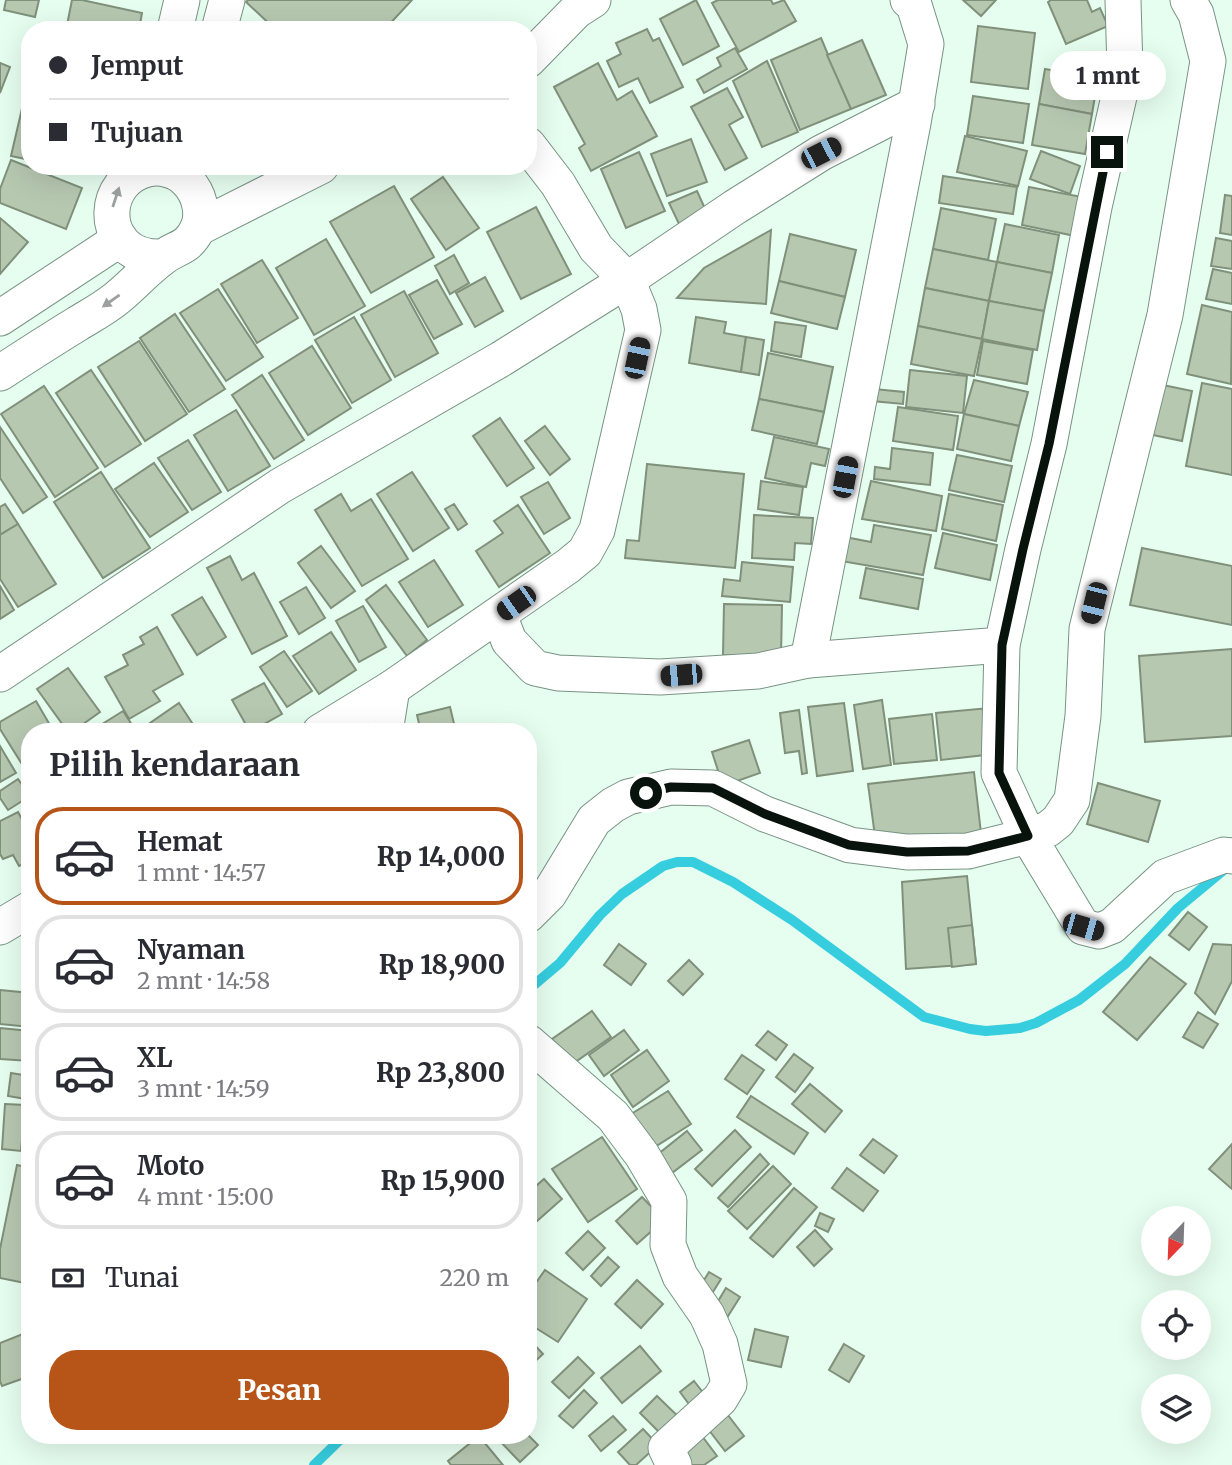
<!DOCTYPE html>
<html lang="id">
<head>
<meta charset="utf-8">
<style>
  body { margin:0; font-family:Merriweather,serif; background:#f7f7f7; color:#2b2b33; height:100vh; display:flex; flex-direction:column; font-size:26px; white-space:nowrap }
  * { box-sizing:border-box; margin:0 }
  p { font-size:23px; color:#7c7c81 }
  .icon { flex:none; width:38px; height:38px; fill:none; stroke:currentColor; stroke-width:2; stroke-linecap:round; stroke-linejoin:round }
  .map { position:relative; flex:1; overflow:hidden }
  .sheet { position:absolute; left:21px; top:723px; width:516px; height:721px; display:flex; flex-direction:column; background:#fff; border-radius:28px; box-shadow:0 7px 28px #0002 }
  .sheet>* { flex:none }
  .guide { position:absolute; left:21px; top:21px; width:516px; height:154px; border-radius:28px; box-shadow:0 7px 28px #0002; display:grid; align-content:center; height:154px; padding:0 28px; background:#fff }
  .needle { width:46px; rotate:203deg }
  .buttons { position:absolute; left:1141px; top:1206px; display:grid; gap:14px }
  .buttons a { display:grid; place-items:center; width:70px; height:70px; border-radius:50%; background:#fff; box-shadow:0 7px 28px #0002; font-size:35px }
  .end { position:absolute; width:32px; height:32px; margin:-16px; border:9px solid #09130e; background:#fff; box-shadow:0 0 0 4px #fff }
  .from { border-radius:50% }
  .bubble { position:absolute; height:49px; border-radius:24px; background:#fff; box-shadow:0 7px 28px #0002; font-size:23px; font-weight:800; line-height:49px; text-align:center }
  .car { position:absolute; width:21px; height:42px; margin:-21px -10px; border-radius:9px; box-shadow:0 0 5px 2px #0007; background:linear-gradient(#222 24%,#8ab4d8 0 40%,#222 0 76%,#8ab4d8 0 86%,#222 0) }
  .guide b { display:flex; align-items:center; gap:24px; height:66px; font-size:26px }
  .guide b+b { border-top:2px solid #e1e1e2 }
  .guide i { width:18px; height:18px; background:#2b2b33 }
  ul { padding:0; list-style:none }
  li { display:flex; align-items:center; gap:21px; height:98px; margin:0 14px 10px; padding:0 14px; border:4px solid #e1e1e2; border-radius:28px }
  li div { flex:1 }
  li b { display:block; font-size:26px }
  li em { font-style:normal; font-weight:800 }
  li.current { border-color:#b75519 }
  li>.icon { width:63px; height:63px; stroke-width:1.5 }
  h2 { padding:0 28px; font-size:32px; line-height:84px }
  .pay { display:flex; align-items:center; gap:18px; height:77px; padding:0 28px; font-size:26px }
  .pay p { margin-inline-start:auto }
  .button { display:flex; gap:14px; margin-top:auto; padding:14px 28px }
  .button a { flex:1; height:80px; border-radius:28px; background:#b75519; color:#fff; font-size:28px; font-weight:800; line-height:80px; text-align:center }
  .map>svg:first-child { display:block }
  .lines { fill:none; stroke-linecap:round; stroke-linejoin:round }
  .stream { stroke:#36cedf; stroke-width:10 }
  .building { fill:#b7c8b1; stroke:#80907a; stroke-width:2 }
  .street-casing { stroke:#789384; stroke-width:37 }
  .street { stroke:#fff; stroke-width:35 }
  .oneway { fill:#9da19f }
  .route { stroke:#09130e; stroke-width:9 }
</style>
</head>
<body>
<div class="map">
<svg width="1232" height="1465" viewBox="0 0 1232 1465">
  <rect width="100%" height="100%" fill="#e6fef0"/>
  <g class="lines">
    <!-- stream -->
    <g class="stream">
      <polyline points="528,990 560,963 600,915 622,894 663,866 677,862 693,862 733,882 792,920 924,1017 970,1029 986,1031 1020,1028 1036,1023 1079,1000 1125,964 1178,908 1225,869"/>
      <polyline points="314,1465 345,1435"/>
    </g>
  </g>
  <!-- building -->
  <g class="building">
    <polygon points="6,0 39,0 35,17 4,10"/>
    <polygon points="72,0 82,0 142,13 139,30 66,30"/>
    <polygon points="248,0 412,0 384,30 276,30 246,2"/>
    <polygon points="696,0 719,46 683,65 660,19"/>
    <polygon points="718,0 771,0 773,4 784,0 796,21 739,52 712,3"/>
    <polygon points="963,0 996,0 981,16"/>
    <polygon points="1051,0 1087,0 1092,12 1100,8 1108,26 1066,44 1048,2"/>
    <polygon points="978,26 1035,33 1028,89 971,82"/>
    <polygon points="647,29 653,41 659,38 683,87 650,103 638,78 619,87 607,61 621,54 616,43"/>
    <polygon points="821,38 851,109 800,130 771,60"/>
    <polygon points="862,40 886,95 851,109 827,55"/>
    <polygon points="735,48 747,69 704,93 697,80 721,66 717,58"/>
    <polygon points="767,61 798,132 762,147 733,81"/>
    <polygon points="0,63 10,67 0,93"/>
    <polygon points="598,63 617,100 632,91 657,136 591,171 579,148 585,144 554,87"/>
    <polygon points="1045,69 1098,78 1092,114 1039,104"/>
    <polygon points="727,88 743,117 729,125 747,158 725,170 691,107"/>
    <polygon points="973,96 1029,104 1023,143 967,135"/>
    <polygon points="24,100 30,101 30,160 11,156"/>
    <polygon points="1039,104 1092,114 1085,154 1032,145"/>
    <polygon points="965,136 1027,151 1018,186 957,172"/>
    <polygon points="691,139 707,182 667,196 651,154"/>
    <polygon points="1041,151 1080,166 1070,194 1030,179"/>
    <polygon points="639,152 665,211 626,228 601,169"/>
    <polygon points="11,160 82,188 66,229 0,203 0,189"/>
    <polygon points="943,176 1017,187 1013,214 939,203"/>
    <polygon points="443,177 479,228 446,250 411,199"/>
    <polygon points="394,186 434,257 371,293 330,222"/>
    <polygon points="1029,187 1082,197 1075,236 1022,225"/>
    <polygon points="697,191 707,213 680,226 669,203"/>
    <polygon points="1225,195 1232,196 1232,235 1220,233"/>
    <polygon points="536,207 571,274 521,299 487,232"/>
    <polygon points="941,208 996,219 988,260 933,249"/>
    <polygon points="0,218 28,242 0,274"/>
    <polygon points="1005,224 1059,235 1052,273 997,262"/>
    <polygon points="771,230 766,304 677,298 704,268"/>
    <polygon points="790,234 856,250 845,297 779,281"/>
    <polygon points="1216,238 1232,241 1232,269 1211,266"/>
    <polygon points="326,239 365,306 314,335 276,268"/>
    <polygon points="933,249 997,262 989,301 925,288"/>
    <polygon points="454,255 469,283 450,294 435,266"/>
    <polygon points="262,260 298,318 257,343 221,284"/>
    <polygon points="997,262 1052,273 1044,311 989,301"/>
    <polygon points="1213,269 1232,273 1232,304 1206,299"/>
    <polygon points="485,277 503,311 475,327 456,293"/>
    <polygon points="437,280 462,324 434,339 409,295"/>
    <polygon points="779,281 845,297 837,329 771,313"/>
    <polygon points="925,288 989,301 982,339 918,326"/>
    <polygon points="218,289 263,357 226,381 180,313"/>
    <polygon points="404,291 438,353 395,377 361,315"/>
    <polygon points="989,301 1044,311 1037,350 982,339"/>
    <polygon points="1202,305 1232,312 1231,384 1187,374"/>
    <polygon points="175,314 225,389 189,412 140,338"/>
    <polygon points="354,317 391,380 352,403 315,340"/>
    <polygon points="696,317 726,322 724,333 746,337 741,372 689,363"/>
    <polygon points="775,322 806,326 801,357 771,351"/>
    <polygon points="918,326 982,339 974,376 911,364"/>
    <polygon points="746,337 764,340 759,375 741,372"/>
    <polygon points="139,341 187,414 145,441 98,367"/>
    <polygon points="983,341 1033,350 1027,384 977,375"/>
    <polygon points="312,346 351,408 308,435 269,373"/>
    <polygon points="768,353 833,367 824,412 759,399"/>
    <polygon points="91,370 141,444 105,467 56,393"/>
    <polygon points="910,370 967,376 963,413 906,407"/>
    <polygon points="262,375 304,440 274,459 232,395"/>
    <polygon points="974,380 1028,392 1019,426 964,414"/>
    <polygon points="1202,383 1232,389 1232,475 1186,466"/>
    <polygon points="1158,384 1192,391 1182,441 1148,434"/>
    <polygon points="44,386 98,468 55,497 1,414"/>
    <polygon points="874,389 904,392 903,404 872,401"/>
    <polygon points="759,399 824,412 817,444 752,430"/>
    <polygon points="898,407 958,416 953,450 893,441"/>
    <polygon points="236,410 270,466 228,491 194,435"/>
    <polygon points="964,414 1019,426 1011,461 957,449"/>
    <polygon points="500,418 534,468 507,486 473,436"/>
    <polygon points="545,426 570,459 550,475 525,441"/>
    <polygon points="0,427 47,497 23,513 0,478"/>
    <polygon points="774,437 829,449 825,466 811,463 806,487 765,478"/>
    <polygon points="188,440 221,492 192,510 158,458"/>
    <polygon points="892,448 933,453 930,485 874,479 875,467 890,469"/>
    <polygon points="957,455 1012,466 1004,502 949,490"/>
    <polygon points="154,463 188,512 150,537 115,489"/>
    <polygon points="647,464 744,474 735,568 625,558 627,540 639,541"/>
    <polygon points="101,472 150,548 103,578 54,502"/>
    <polygon points="412,472 449,528 413,551 377,494"/>
    <polygon points="761,481 803,487 799,515 758,509"/>
    <polygon points="871,481 942,496 936,531 862,519"/>
    <polygon points="548,482 570,518 544,534 521,497"/>
    <polygon points="341,494 351,511 371,499 408,559 362,586 315,510"/>
    <polygon points="949,494 1003,505 996,541 942,529"/>
    <polygon points="5,504 18,524 0,535 0,507"/>
    <polygon points="454,504 467,524 458,530 445,509"/>
    <polygon points="518,505 550,553 499,587 476,551 503,533 494,521"/>
    <polygon points="754,515 813,518 811,544 795,543 794,560 752,558"/>
    <polygon points="18,524 56,584 18,607 0,579 0,535"/>
    <polygon points="874,525 931,535 923,575 841,561 845,537 871,542"/>
    <polygon points="943,533 997,545 990,580 935,568"/>
    <polygon points="321,546 355,591 331,608 298,563"/>
    <polygon points="1142,548 1232,566 1232,625 1130,605"/>
    <polygon points="230,556 242,580 254,573 287,636 252,654 207,568"/>
    <polygon points="434,560 463,605 428,627 399,582"/>
    <polygon points="742,562 793,567 790,602 722,596 724,579 740,581"/>
    <polygon points="866,568 923,579 918,609 860,598"/>
    <polygon points="386,585 427,640 407,656 366,600"/>
    <polygon points="0,586 14,610 0,619"/>
    <polygon points="306,587 325,618 299,634 280,602"/>
    <polygon points="202,597 226,637 197,655 172,615"/>
    <polygon points="724,604 782,605 781,657 723,655"/>
    <polygon points="363,606 386,647 359,662 336,621"/>
    <polygon points="157,627 183,674 153,691 160,701 129,719 105,677 128,665 123,655 144,644 140,637"/>
    <polygon points="331,632 356,670 319,694 293,656"/>
    <polygon points="1232,649 1232,736 1145,742 1139,656"/>
    <polygon points="284,651 312,691 287,707 260,667"/>
    <polygon points="68,668 100,712 72,732 68,732 37,689"/>
    <polygon points="264,683 282,714 250,732 232,700"/>
    <polygon points="882,700 891,765 863,769 854,705"/>
    <polygon points="36,701 54,732 30,732 30,777 0,729 0,722"/>
    <polygon points="179,703 198,732 137,732"/>
    <polygon points="844,703 853,771 817,776 808,707"/>
    <polygon points="450,707 456,732 421,732 417,715"/>
    <polygon points="989,708 994,754 941,760 936,713"/>
    <polygon points="799,710 807,773 802,774 799,751 785,753 780,713"/>
    <polygon points="123,711 134,728 127,732 102,732 99,726"/>
    <polygon points="932,714 937,760 894,764 889,719"/>
    <polygon points="749,740 760,773 723,786 712,752"/>
    <polygon points="0,746 16,773 0,782"/>
    <polygon points="974,772 981,833 876,844 868,784"/>
    <polygon points="18,779 30,796 8,810 0,798 0,791"/>
    <polygon points="1098,783 1160,801 1148,842 1087,824"/>
    <polygon points="18,812 30,834 30,861 19,866 13,855 3,859 0,854 0,821"/>
    <polygon points="967,876 976,964 906,969 902,882"/>
    <polygon points="1188,912 1207,927 1189,950 1169,935"/>
    <polygon points="972,925 976,964 952,967 948,928"/>
    <polygon points="619,944 646,964 631,985 604,965"/>
    <polygon points="1213,944 1232,945 1232,981 1215,1014 1195,993"/>
    <polygon points="1150,957 1186,984 1137,1040 1103,1012"/>
    <polygon points="689,960 703,974 683,995 668,981"/>
    <polygon points="0,990 30,993 30,1027 0,1024"/>
    <polygon points="592,1011 611,1037 571,1065 552,1039"/>
    <polygon points="1198,1012 1218,1024 1203,1048 1183,1037"/>
    <polygon points="0,1028 30,1031 30,1061 0,1059"/>
    <polygon points="624,1030 639,1050 604,1076 589,1055"/>
    <polygon points="768,1031 787,1045 776,1060 756,1045"/>
    <polygon points="647,1050 669,1081 633,1107 611,1075"/>
    <polygon points="794,1054 813,1068 795,1092 776,1077"/>
    <polygon points="742,1055 764,1070 747,1094 725,1079"/>
    <polygon points="11,1073 30,1076 26,1099 8,1096"/>
    <polygon points="810,1084 842,1111 825,1132 792,1104"/>
    <polygon points="668,1091 691,1124 650,1150 628,1116"/>
    <polygon points="751,1096 808,1133 794,1154 737,1117"/>
    <polygon points="5,1104 25,1105 21,1151 2,1149"/>
    <polygon points="735,1130 751,1147 712,1186 695,1169"/>
    <polygon points="687,1131 702,1150 672,1173 657,1155"/>
    <polygon points="602,1137 637,1189 588,1222 552,1169"/>
    <polygon points="873,1139 897,1156 884,1173 860,1155"/>
    <polygon points="1232,1144 1232,1189 1209,1169"/>
    <polygon points="760,1154 769,1164 728,1207 718,1198"/>
    <polygon points="17,1165 30,1168 30,1284 0,1278 0,1249"/>
    <polygon points="773,1166 791,1184 747,1229 728,1211"/>
    <polygon points="847,1168 878,1191 863,1211 832,1188"/>
    <polygon points="544,1179 562,1199 528,1229 528,1193"/>
    <polygon points="794,1188 817,1207 773,1257 750,1238"/>
    <polygon points="642,1197 664,1220 637,1244 616,1221"/>
    <polygon points="820,1213 834,1219 828,1232 815,1226"/>
    <polygon points="815,1230 832,1249 814,1266 797,1247"/>
    <polygon points="588,1231 605,1248 583,1270 566,1253"/>
    <polygon points="608,1257 619,1267 601,1286 591,1276"/>
    <polygon points="545,1270 587,1299 558,1342 528,1323 528,1294"/>
    <polygon points="709,1272 721,1279 706,1303 694,1296"/>
    <polygon points="637,1280 663,1304 641,1328 615,1304"/>
    <polygon points="726,1288 740,1297 725,1321 711,1313"/>
    <polygon points="755,1329 788,1337 781,1367 748,1360"/>
    <polygon points="28,1332 30,1376 2,1386 0,1381 0,1343"/>
    <polygon points="528,1338 543,1354 528,1368"/>
    <polygon points="844,1344 864,1356 849,1382 829,1370"/>
    <polygon points="640,1346 661,1371 622,1403 601,1378"/>
    <polygon points="578,1357 594,1373 569,1398 552,1382"/>
    <polygon points="694,1381 712,1404 697,1415 680,1392"/>
    <polygon points="584,1390 597,1403 573,1428 559,1416"/>
    <polygon points="657,1396 688,1426 670,1443 640,1413"/>
    <polygon points="724,1410 744,1436 725,1451 705,1425"/>
    <polygon points="613,1416 626,1430 601,1451 589,1436"/>
    <polygon points="643,1429 658,1445 636,1465 630,1465 618,1452"/>
    <polygon points="699,1432 717,1456 704,1465 691,1465 677,1448"/>
    <polygon points="494,1435 528,1435 538,1445 520,1462"/>
    <polygon points="479,1436 503,1465 451,1465 448,1461"/>
  </g>
  <g class="lines">
    <defs>
      <g id="street">
        <polyline points="1123,0 1125,70 1094,207 1049,444 1023,549 1002,645 999,773 1028,836 1048,829 1058,821 1072,800 1083,716 1087,629 1165,315 1208,61 1196,14 1188,0"/>
        <polyline points="175,30 182,0"/>
        <polyline points="219,30 227,0"/>
        <polyline points="528,60 576,11 593,0"/>
        <polyline points="198,228 321,166"/>
        <polyline points="0,318 120,239"/>
        <path d="M0 373C26 356 51 340 77 324 90 316 105 308 117 298 132 286 145 271 161 259 176 246 186 251 197 230 205 214 199 193 187 181 178 171 161 166 148 169 101 180 99 246 147 256 151 257 158 257 163 257"/>
        <polyline points="499,615 509,641 535,668 558,673 660,677 758,671 808,660 1002,645"/>
        <polyline points="808,660 913,123 926,44 914,5 908,0"/>
        <polyline points="0,674 280,486 501,359 627,280 596,248 558,184 528,145"/>
        <polyline points="320,732 392,688 568,566 585,552 597,530 643,330 639,309 627,280 735,207 821,153 917,104"/>
        <polyline points="385,732 392,688"/>
        <polyline points="528,915 549,894 594,820 613,805 628,797 671,787 713,788 765,814 850,845 907,852 968,851 1028,836 1083,927 1099,931 1112,926 1165,877 1224,855 1232,856"/>
        <polyline points="0,927 30,909"/>
        <polyline points="528,1042 613,1116 642,1155 669,1201 668,1245 680,1276 707,1315 720,1344 729,1384 720,1399 666,1448 674,1465"/>
      </g>
    </defs>
    <!-- street casing -->
    <use href="#street" class="street-casing"/>
    <!-- street -->
    <use href="#street" class="street"/>
  </g>
  <!-- one-way arrows -->
  <defs><path id="oneway-solid" d="M-6-.8H1V-3.2L6.5 0L1 3.2V.8H-6Z" transform="scale(1.75)"/></defs>
  <g class="oneway">
    <use href="#oneway-solid" transform="translate(116 197) rotate(-72)"/>
    <use href="#oneway-solid" transform="translate(111 301) rotate(145)"/>
  </g>
  <g class="lines">
    <!-- route -->
    <polyline class="route" points="646,793 671,787 713,788 765,814 849,845 907,852 968,851 1028,836 999,773 1002,645 1023,549 1049,444 1107,152"/>
  </g>
</svg>
<div class="buttons">
<a><svg class="needle" viewBox="-14 -14 28 28"><path d="M0-13l5 13h-10z" fill="#e53935"/><path d="M0 13l5-13h-10z" fill="#7c7c81"/></svg></a>
<a><svg class="icon" aria-label="locate" viewBox="0 0 24 24"><circle cx="12" cy="12" r="6"/><path d="M12 2v4M12 18v4M2 12h4M18 12h4"/></svg></a>
<a><svg class="icon" aria-label="layers" viewBox="0 0 24 24"><path d="M12 4l9 5-9 5-9-5zM3 14l9 5 9-5"/></svg></a>
</div>
<i class="end from" style="left:646px;top:793px"></i>
<i class="end" style="left:1107px;top:152px"></i>
<div class="bubble" style="left:1050px;top:51px;width:116px">1 mnt</div>
<i class="car" style="left:821px;top:153px;rotate:63deg"></i>
<i class="car" style="left:637px;top:358px;rotate:12deg"></i>
<i class="car" style="left:845px;top:477px;rotate:11deg"></i>
<i class="car" style="left:516px;top:603px;rotate:235deg"></i>
<i class="car" style="left:1094px;top:603px;rotate:194deg"></i>
<i class="car" style="left:681px;top:675px;rotate:265deg"></i>
<i class="car" style="left:1083px;top:927px;rotate:106deg"></i>
<div class="guide">
<b><i class="from"></i>Jemput</b>
<b><i></i>Tujuan</b>
</div>
<section class="sheet">
<h2>Pilih kendaraan</h2>
<ul>
<li class="current"><svg class="icon" aria-label="car" viewBox="0 0 24 24"><path d="M5 17H2v-5l4-1 3-4h7l3 4 3 1v5h-3M9 17h6M6 11h13"/><circle cx="7" cy="17" r="2"/><circle cx="17" cy="17" r="2"/></svg><div><b>Hemat</b><p>1 mnt · 14:57</p></div><em>Rp 14,000</em></li>
<li><svg class="icon" aria-label="car" viewBox="0 0 24 24"><path d="M5 17H2v-5l4-1 3-4h7l3 4 3 1v5h-3M9 17h6M6 11h13"/><circle cx="7" cy="17" r="2"/><circle cx="17" cy="17" r="2"/></svg><div><b>Nyaman</b><p>2 mnt · 14:58</p></div><em>Rp 18,900</em></li>
<li><svg class="icon" aria-label="car" viewBox="0 0 24 24"><path d="M5 17H2v-5l4-1 3-4h7l3 4 3 1v5h-3M9 17h6M6 11h13"/><circle cx="7" cy="17" r="2"/><circle cx="17" cy="17" r="2"/></svg><div><b>XL</b><p>3 mnt · 14:59</p></div><em>Rp 23,800</em></li>
<li><svg class="icon" aria-label="car" viewBox="0 0 24 24"><path d="M5 17H2v-5l4-1 3-4h7l3 4 3 1v5h-3M9 17h6M6 11h13"/><circle cx="7" cy="17" r="2"/><circle cx="17" cy="17" r="2"/></svg><div><b>Moto</b><p>4 mnt · 15:00</p></div><em>Rp 15,900</em></li>
</ul>
<div class="pay"><svg class="icon" aria-label="cash" viewBox="0 0 24 24"><path d="M3 7h18v10H3z"/><circle cx="12" cy="12" r="2"/></svg>Tunai<p>220 m</p></div>
<div class="button"><a>Pesan</a></div>
</section>
</div>
</body>
</html>
